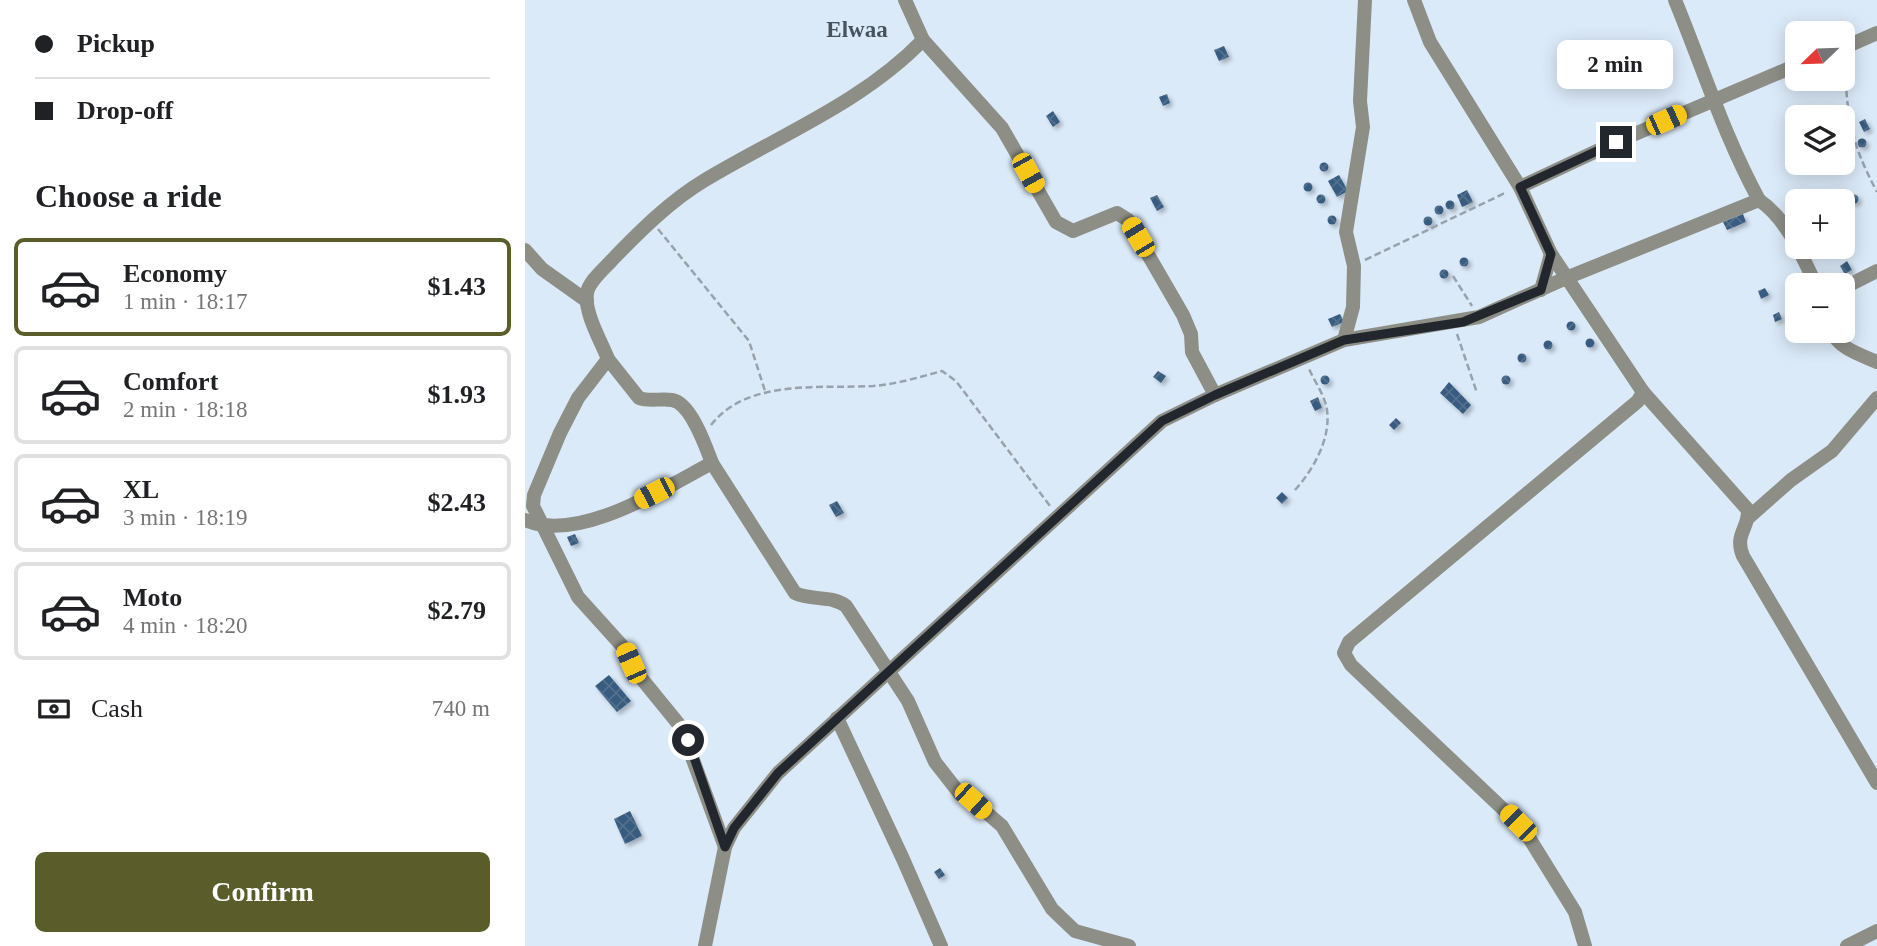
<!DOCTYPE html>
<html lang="en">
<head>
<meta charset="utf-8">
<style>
  body { margin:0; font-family:Georgia,serif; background:#f6f6f6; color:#202124; height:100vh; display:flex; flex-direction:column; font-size:26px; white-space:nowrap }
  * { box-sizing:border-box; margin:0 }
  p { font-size:23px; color:#757577 }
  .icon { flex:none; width:38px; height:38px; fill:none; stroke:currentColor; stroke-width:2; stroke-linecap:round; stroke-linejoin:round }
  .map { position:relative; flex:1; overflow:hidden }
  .drawer { display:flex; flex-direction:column; background:#fff; width:525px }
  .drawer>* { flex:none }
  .guide { display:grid; align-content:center; height:154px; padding:0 35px; background:#fff }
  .needle { width:46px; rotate:247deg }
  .fabs { position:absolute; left:1260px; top:21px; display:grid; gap:14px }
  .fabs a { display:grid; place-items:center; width:70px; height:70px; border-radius:10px; background:#fff; box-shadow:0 4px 18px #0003; font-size:35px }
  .end { position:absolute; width:32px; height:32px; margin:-16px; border:9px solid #22272d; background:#fff; box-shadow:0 0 0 4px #fff }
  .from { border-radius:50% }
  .bubble { position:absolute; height:49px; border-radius:10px; background:#fff; box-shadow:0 4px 18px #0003; font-size:23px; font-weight:600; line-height:49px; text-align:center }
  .car { position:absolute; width:21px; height:42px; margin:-21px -10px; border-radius:9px; box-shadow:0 0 5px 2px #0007; background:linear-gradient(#f5c518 24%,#345 0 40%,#f5c518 0 76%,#345 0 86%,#f5c518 0) }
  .guide b { display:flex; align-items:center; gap:24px; height:66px; font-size:26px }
  .guide b+b { border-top:2px solid #e0e0e0 }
  .guide i { width:18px; height:18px; background:#202124 }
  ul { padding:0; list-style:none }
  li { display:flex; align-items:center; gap:21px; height:98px; margin:0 14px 10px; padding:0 21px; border:4px solid #e0e0e0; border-radius:10px }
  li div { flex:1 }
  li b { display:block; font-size:26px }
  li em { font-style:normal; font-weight:600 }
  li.selected { border-color:#5a5d2a }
  li>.icon { width:63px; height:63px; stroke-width:1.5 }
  h2 { padding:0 35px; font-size:32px; line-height:84px }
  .pay { display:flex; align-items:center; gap:18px; height:77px; padding:0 35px; font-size:26px }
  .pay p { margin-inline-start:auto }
  .primary-button { display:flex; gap:14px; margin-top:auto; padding:14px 35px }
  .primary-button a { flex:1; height:80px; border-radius:10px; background:#5a5d2a; color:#fff; font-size:28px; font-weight:600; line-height:80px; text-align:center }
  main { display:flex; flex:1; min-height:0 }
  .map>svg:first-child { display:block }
  .building { fill:url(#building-cross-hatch); filter:url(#shadow) }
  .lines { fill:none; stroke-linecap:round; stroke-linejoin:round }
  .path { stroke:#97a2ad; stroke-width:2.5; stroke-dasharray:7 3.5; stroke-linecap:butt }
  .street { stroke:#8d8e86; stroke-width:14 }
  .route { stroke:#22272d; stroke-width:9 }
  .labels { text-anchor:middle; stroke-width:7; stroke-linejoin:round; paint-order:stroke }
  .quarter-label { font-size:23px; font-weight:bold; fill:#46525e; stroke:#dbeaf9 }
</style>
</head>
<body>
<main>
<section class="drawer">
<div class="guide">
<b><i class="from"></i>Pickup</b>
<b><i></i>Drop-off</b>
</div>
<h2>Choose a ride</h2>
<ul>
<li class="selected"><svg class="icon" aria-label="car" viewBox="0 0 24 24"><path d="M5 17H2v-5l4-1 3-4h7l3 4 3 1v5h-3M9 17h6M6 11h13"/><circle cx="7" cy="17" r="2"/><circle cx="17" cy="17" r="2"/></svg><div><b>Economy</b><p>1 min · 18:17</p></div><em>$1.43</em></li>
<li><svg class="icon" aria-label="car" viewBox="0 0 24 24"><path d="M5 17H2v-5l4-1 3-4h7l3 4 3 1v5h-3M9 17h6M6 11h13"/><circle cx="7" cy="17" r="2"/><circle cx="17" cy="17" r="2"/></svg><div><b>Comfort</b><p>2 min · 18:18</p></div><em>$1.93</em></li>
<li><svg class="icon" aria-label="car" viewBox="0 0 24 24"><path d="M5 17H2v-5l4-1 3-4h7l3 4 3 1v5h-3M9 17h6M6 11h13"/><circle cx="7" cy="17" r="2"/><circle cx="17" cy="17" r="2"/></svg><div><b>XL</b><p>3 min · 18:19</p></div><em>$2.43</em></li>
<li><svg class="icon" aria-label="car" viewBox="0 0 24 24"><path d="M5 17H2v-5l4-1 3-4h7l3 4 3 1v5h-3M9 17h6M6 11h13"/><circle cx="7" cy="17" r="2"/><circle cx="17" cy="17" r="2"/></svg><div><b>Moto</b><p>4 min · 18:20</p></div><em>$2.79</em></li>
</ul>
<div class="pay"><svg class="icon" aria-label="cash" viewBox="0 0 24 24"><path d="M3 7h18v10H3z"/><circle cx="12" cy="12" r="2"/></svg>Cash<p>740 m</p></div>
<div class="primary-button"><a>Confirm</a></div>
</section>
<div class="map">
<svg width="1352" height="946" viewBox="0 0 1352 946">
  <defs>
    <pattern id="building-cross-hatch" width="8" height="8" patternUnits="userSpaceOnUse" patternTransform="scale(1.75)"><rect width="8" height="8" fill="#375b7f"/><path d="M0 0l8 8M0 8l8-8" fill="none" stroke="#526f8c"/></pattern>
    <filter id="shadow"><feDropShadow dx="3" dy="3" stdDeviation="2" flood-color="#0004"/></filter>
  </defs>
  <rect width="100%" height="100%" fill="#dbeaf9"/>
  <!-- building -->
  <g class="building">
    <polygon points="699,46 704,57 694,61 689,50"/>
    <polygon points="642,94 645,103 638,106 634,97"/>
    <polygon points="1270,107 1273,113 1266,116 1263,110"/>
    <circle cx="1288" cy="113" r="4.5"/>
    <polygon points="528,111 535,122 528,127 521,116"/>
    <polygon points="1340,119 1345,129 1339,132 1334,122"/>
    <circle cx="1337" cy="143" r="4.5"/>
    <circle cx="799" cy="167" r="4.5"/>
    <polygon points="814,175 823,191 812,197 803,181"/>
    <circle cx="783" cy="187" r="4.5"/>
    <polygon points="942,190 948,202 937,207 932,195"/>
    <circle cx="1329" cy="199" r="4.5"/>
    <circle cx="796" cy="199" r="4.5"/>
    <polygon points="632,195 639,207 632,211 625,198"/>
    <circle cx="925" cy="205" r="4.5"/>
    <circle cx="914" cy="210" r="4.5"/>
    <polygon points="1218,214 1221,222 1202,230 1198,222"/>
    <circle cx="807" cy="220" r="4.5"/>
    <circle cx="903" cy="221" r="4.5"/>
    <circle cx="939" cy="262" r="4.5"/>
    <polygon points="1322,261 1327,270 1320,274 1315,266"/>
    <circle cx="919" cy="274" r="4.5"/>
    <polygon points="1240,288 1244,295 1236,299 1233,291"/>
    <polygon points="1254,312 1257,319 1250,322 1248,315"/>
    <polygon points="815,314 819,322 807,327 803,319"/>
    <circle cx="1046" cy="326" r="4.5"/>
    <circle cx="1065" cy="343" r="4.5"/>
    <circle cx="1023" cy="345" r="4.5"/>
    <circle cx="997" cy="358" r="4.5"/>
    <polygon points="633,371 641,376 636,383 628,377"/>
    <circle cx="800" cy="380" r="4.5"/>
    <circle cx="981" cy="380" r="4.5"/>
    <polygon points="924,382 946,405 938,414 915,393"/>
    <polygon points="793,397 797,408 790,411 785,401"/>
    <polygon points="871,418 876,423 869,430 864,425"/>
    <polygon points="757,492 763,498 757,504 751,498"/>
    <polygon points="312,501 319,513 311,517 304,505"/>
    <polygon points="50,534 54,543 46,546 42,537"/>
    <polygon points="84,675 106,701 92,712 70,686"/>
    <polygon points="105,811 117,836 100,844 89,819"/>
    <polygon points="415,868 420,875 414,879 409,872"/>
  </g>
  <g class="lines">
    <!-- path -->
    <g class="path">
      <path d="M1319 59C1323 118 1324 139 1352 192"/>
      <polyline points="133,229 224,341 241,394"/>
      <polyline points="840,260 982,192"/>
      <polyline points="928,276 947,306"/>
      <polyline points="932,334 952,393"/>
      <path d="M186 425C223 378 295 389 348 386 372 384 395 377 417 371L431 381 525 506"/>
      <path d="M770 490C788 470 806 439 802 410 800 396 790 382 784 369"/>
    </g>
    <!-- street -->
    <g class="street">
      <polyline points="380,0 398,40 477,128 531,222 548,231 592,213 603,220 658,315 666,334 667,352 690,395"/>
      <polyline points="889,0 905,42 995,187 1026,254 1118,392 1113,401 824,642 819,653 826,665 998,828 1050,912 1060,946"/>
      <path d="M1150 0C1178 68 1199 136 1234 200"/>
      <polyline points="1318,48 1352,33"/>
      <polyline points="995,187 1091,142 1272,65"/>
      <polyline points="0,250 17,269 62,301"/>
      <polyline points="1318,288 1352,271"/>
      <polyline points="1016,290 1026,254"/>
      <path d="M1306 331C1315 349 1334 354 1352 362"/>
      <polyline points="819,340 828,307 829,266 821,232 838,127 835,101 840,0"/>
      <path d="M83 359 114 398C125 402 136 398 147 400 166 403 181 447 187 463"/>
      <path d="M1118 392 1223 510C1224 529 1209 534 1218 556L1352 783"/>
      <polyline points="1223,518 1266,480 1307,451 1352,398"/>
      <path d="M0 520C53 544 139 488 187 463L270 593C286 601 307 595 321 606L383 701 410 762 435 794 448 801 477 826 527 909 550 931 604 946"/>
      <polyline points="312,718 378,859 416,946"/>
      <path d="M200 847 156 727 112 673 99 648 53 597 8 506 9 495 35 433 53 398 83 359C76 341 59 313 62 293 64 281 79 269 87 260 115 231 145 201 180 180 253 136 337 103 398 40"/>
      <path d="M180 946 200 847 209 828 253 773 637 421 690 395 819 340 954 317 1041 278 1234 200C1262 219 1277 256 1291 285"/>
      <polyline points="1322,946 1352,931"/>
    </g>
  </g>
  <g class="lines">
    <!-- route -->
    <polyline class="route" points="163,740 200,847 209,828 253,773 637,421 690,395 819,340 938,322 1016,290 1026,254 995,187 1091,142"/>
  </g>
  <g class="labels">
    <!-- quarter labels -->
    <g class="quarter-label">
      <text x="332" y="37">Elwaa</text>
    </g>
  </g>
</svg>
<div class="fabs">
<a><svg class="needle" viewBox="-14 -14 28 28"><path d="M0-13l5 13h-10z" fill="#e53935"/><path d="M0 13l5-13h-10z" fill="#757577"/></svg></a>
<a><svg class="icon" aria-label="layers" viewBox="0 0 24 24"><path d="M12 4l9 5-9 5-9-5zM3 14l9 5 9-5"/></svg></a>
<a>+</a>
<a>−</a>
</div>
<i class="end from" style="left:163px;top:740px"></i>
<i class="end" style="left:1091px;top:142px"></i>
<div class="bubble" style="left:1032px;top:40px;width:116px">2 min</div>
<i class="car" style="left:1141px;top:120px;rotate:66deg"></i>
<i class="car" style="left:503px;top:173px;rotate:151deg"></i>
<i class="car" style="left:613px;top:237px;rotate:329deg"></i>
<i class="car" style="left:129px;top:493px;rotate:243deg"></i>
<i class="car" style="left:106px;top:663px;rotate:336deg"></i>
<i class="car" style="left:448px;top:801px;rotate:132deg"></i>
<i class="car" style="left:993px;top:823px;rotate:315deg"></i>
</div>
</main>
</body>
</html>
